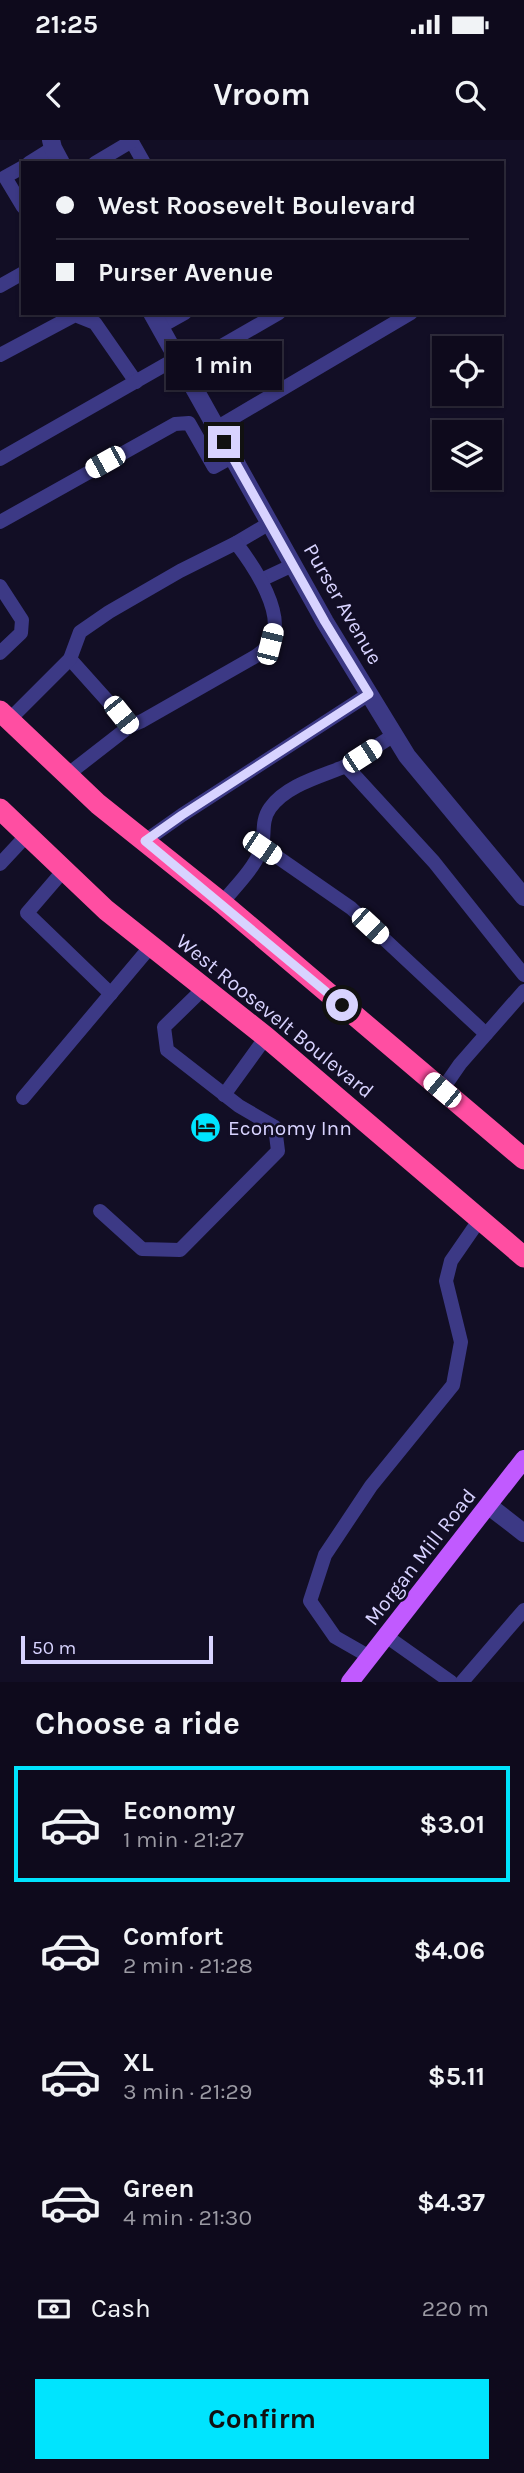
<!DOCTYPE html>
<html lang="en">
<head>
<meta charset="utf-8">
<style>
  body { margin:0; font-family:Karla,sans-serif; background:#171325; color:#f1f3f6; height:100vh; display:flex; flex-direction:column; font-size:26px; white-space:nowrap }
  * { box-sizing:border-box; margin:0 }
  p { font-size:23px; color:#9b9aa3 }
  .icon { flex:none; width:38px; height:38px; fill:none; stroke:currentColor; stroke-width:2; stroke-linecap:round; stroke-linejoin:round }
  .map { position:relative; height:1542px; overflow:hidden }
  .drawer { display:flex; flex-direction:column; background:#0e0a1c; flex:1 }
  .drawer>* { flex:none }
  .hud { position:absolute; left:21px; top:21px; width:483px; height:154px; border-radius:0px; box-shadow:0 2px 5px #0004,0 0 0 2px #2e2b3b; display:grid; align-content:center; height:154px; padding:0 35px; background:#0e0a1c }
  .tools { position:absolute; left:432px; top:196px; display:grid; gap:14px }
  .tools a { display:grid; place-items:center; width:70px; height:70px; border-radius:0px; background:#0e0a1c; box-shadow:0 2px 5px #0004,0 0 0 2px #2e2b3b; font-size:35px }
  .scale { position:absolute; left:21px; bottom:18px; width:192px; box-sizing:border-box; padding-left:7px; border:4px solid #d8d3ff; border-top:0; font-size:19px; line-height:24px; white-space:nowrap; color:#d8d3ff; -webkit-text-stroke:5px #120e25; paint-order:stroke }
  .end { position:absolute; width:32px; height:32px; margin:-16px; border:9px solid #d8d3ff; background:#111; box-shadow:0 0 0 4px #111 }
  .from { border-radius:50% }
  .bubble { position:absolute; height:49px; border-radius:0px; background:#0e0a1c; box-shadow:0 2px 5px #0004,0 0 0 2px #2e2b3b; font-size:23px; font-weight:700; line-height:49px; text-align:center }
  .car { position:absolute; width:21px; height:42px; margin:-21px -10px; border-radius:9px; box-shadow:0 0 5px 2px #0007; background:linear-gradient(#fff 24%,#345 0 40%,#fff 0 76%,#345 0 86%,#fff 0) }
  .hud b { display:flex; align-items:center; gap:24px; height:66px; font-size:26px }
  .hud b+b { border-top:2px solid #2e2b3b }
  .hud i { width:18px; height:18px; background:#f1f3f6 }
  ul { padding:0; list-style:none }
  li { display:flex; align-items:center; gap:21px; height:116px; margin:0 14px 10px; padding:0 21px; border:4px solid transparent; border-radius:0px }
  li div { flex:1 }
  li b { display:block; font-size:26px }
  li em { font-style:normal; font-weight:700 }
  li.on { border-color:#00e4fe }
  li>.icon { width:63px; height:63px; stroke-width:1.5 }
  h2 { padding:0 35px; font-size:32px; line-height:84px }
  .pay { display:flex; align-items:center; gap:18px; height:77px; padding:0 35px; font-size:26px }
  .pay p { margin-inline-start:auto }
  .button { display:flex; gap:14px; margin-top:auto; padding:14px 35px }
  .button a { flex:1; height:80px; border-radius:0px; background:#00e4fe; color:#111; font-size:28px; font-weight:700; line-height:80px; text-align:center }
  .status { display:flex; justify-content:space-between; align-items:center; height:49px; padding:0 35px; background:#0e0a1c; direction:ltr }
  .status svg { height:19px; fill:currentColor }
  header { display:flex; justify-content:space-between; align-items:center; height:91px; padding:0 35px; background:#0e0a1c; font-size:32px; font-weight:700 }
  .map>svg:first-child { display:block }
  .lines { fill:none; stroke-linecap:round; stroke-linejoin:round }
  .lane { stroke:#3c3985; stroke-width:14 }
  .street { stroke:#3c3985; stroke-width:18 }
  .primary { stroke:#c15aff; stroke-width:18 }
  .highway { stroke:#ff4ea2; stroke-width:21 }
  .route { stroke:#d8d3ff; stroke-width:9 }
  .labels { text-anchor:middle; stroke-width:5; stroke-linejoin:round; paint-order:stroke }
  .street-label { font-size:21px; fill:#d8d3ff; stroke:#120e25 }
  .poi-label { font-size:21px; fill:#d8d3ff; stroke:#120e25; text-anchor:start }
</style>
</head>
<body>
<div class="status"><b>21:25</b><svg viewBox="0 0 49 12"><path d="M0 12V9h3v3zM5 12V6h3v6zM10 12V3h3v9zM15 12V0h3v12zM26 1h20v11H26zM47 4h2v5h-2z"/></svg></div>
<header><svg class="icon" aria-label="back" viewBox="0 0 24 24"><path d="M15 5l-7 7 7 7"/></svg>Vroom<svg class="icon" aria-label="search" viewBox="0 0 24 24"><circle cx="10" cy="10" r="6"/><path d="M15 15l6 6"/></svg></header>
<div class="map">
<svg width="524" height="1542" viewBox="0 0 524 1542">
  <rect width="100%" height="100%" fill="#120e25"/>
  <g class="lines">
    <!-- lane -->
    <g class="lane">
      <polyline points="131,0 144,23"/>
      <polyline points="29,23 53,8"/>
      <polyline points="95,23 132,1"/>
      <polyline points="23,27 5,37 23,67"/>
      <polyline points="0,146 23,133"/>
      <polyline points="160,187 185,173"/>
      <polyline points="0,215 75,175 95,183 136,242"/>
      <polyline points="183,228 279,173"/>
      <polyline points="216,288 411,173"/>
      <polyline points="0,319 177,218"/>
      <polyline points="0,382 175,284 189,283 214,327 232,317"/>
      <polyline points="236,403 270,383"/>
      <polyline points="261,440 293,425"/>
      <polyline points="0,446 22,480 21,493 0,513"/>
      <polyline points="70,519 130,586"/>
      <path d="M9 580 70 519 80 492 109 472 180 431 236 403C253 425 289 477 269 505 266 509 260 513 256 516L142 581 130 586 67 635"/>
      <polyline points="346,626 394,595"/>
      <polyline points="145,701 182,675 369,554"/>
      <polyline points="263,707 351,768 486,894"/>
      <polyline points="0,724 27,695"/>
      <polyline points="64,730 27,773 111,854"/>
      <path d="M222 763C235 747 253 730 261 710 266 697 260 682 270 668 286 645 322 636 346 626L434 722 524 835"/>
      <polyline points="442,950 460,924 524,851"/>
      <polyline points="224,955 266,897"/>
      <polyline points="23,958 151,806"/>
      <polyline points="100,1071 142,1109 180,1110 278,1011 275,987 239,966 167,910 164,887 204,848"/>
      <polyline points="386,1496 451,1542"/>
      <polyline points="370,1517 335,1497 310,1461 325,1415 371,1346 453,1245 461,1202 446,1141 451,1121 480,1079"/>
      <polyline points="462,1542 524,1470"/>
    </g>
    <!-- street -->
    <g class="street">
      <polyline points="51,0 53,8 61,23"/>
      <polyline points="152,173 325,482 407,616 524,757"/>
      <polyline points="489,1366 524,1393"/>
    </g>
    <!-- primary -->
    <polyline class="primary" points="350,1542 524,1319"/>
    <!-- highway -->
    <g class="highway">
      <polyline points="0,571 98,664 222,763 524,1019"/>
      <polyline points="0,669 106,770 266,897 524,1117"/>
    </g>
  </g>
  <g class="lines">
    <!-- route -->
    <polyline class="route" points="224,302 325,482 369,554 182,675 145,701 342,865"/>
  </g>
  <!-- icons -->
  <defs>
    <symbol id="hotel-disc" viewBox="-11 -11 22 22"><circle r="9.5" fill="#00e4fe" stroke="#120e25"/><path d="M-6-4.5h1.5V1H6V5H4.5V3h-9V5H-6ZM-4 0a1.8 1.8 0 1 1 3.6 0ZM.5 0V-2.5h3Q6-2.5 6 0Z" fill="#111"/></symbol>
  </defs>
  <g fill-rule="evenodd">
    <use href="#hotel-disc" x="188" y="970" width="35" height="35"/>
  </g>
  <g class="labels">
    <!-- street labels -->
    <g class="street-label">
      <text transform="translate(343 464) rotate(60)" y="7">Purser Avenue</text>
      <text transform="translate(275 876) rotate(39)" y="7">West Roosevelt Boulevard</text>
      <text transform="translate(420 1417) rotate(-52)" y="7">Morgan Mill Road</text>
    </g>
    <!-- poi labels -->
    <g class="poi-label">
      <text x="228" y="995">Economy Inn</text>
    </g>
  </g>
</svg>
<div class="tools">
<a><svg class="icon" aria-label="locate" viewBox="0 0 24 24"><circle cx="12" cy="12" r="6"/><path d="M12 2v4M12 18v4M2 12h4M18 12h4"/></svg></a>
<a><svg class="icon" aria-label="layers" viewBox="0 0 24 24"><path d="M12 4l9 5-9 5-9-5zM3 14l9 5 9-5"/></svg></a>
</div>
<div class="scale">50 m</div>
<i class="end from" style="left:342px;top:865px"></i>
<i class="end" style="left:224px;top:302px"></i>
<div class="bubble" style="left:166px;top:201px;width:116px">1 min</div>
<i class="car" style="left:105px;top:322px;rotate:241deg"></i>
<i class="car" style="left:270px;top:504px;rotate:14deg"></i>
<i class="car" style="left:121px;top:575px;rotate:141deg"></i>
<i class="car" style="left:362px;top:616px;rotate:57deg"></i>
<i class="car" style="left:262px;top:708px;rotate:124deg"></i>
<i class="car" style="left:370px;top:786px;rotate:133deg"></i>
<i class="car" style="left:442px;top:950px;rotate:310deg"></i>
<div class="hud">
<b><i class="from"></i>West Roosevelt Boulevard</b>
<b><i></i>Purser Avenue</b>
</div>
</div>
<section class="drawer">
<h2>Choose a ride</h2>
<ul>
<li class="on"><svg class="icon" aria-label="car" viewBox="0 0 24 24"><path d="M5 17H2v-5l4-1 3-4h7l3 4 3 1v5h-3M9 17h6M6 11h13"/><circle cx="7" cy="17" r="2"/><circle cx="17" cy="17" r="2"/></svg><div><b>Economy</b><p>1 min · 21:27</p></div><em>$3.01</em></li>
<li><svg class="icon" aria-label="car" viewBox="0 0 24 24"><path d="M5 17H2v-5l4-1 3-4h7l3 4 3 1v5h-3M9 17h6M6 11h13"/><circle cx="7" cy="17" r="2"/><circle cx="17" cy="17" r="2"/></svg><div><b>Comfort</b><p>2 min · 21:28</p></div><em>$4.06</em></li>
<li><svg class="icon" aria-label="car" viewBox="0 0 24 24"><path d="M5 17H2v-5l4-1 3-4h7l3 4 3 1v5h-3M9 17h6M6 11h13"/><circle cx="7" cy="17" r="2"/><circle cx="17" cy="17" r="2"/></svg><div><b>XL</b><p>3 min · 21:29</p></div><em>$5.11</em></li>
<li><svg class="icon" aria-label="car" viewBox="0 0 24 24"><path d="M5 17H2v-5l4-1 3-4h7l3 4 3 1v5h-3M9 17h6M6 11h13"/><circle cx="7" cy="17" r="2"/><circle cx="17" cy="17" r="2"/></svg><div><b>Green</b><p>4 min · 21:30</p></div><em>$4.37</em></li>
</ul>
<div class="pay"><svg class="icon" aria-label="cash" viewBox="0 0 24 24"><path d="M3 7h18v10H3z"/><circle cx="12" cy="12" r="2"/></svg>Cash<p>220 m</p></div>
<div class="button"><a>Confirm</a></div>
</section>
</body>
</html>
